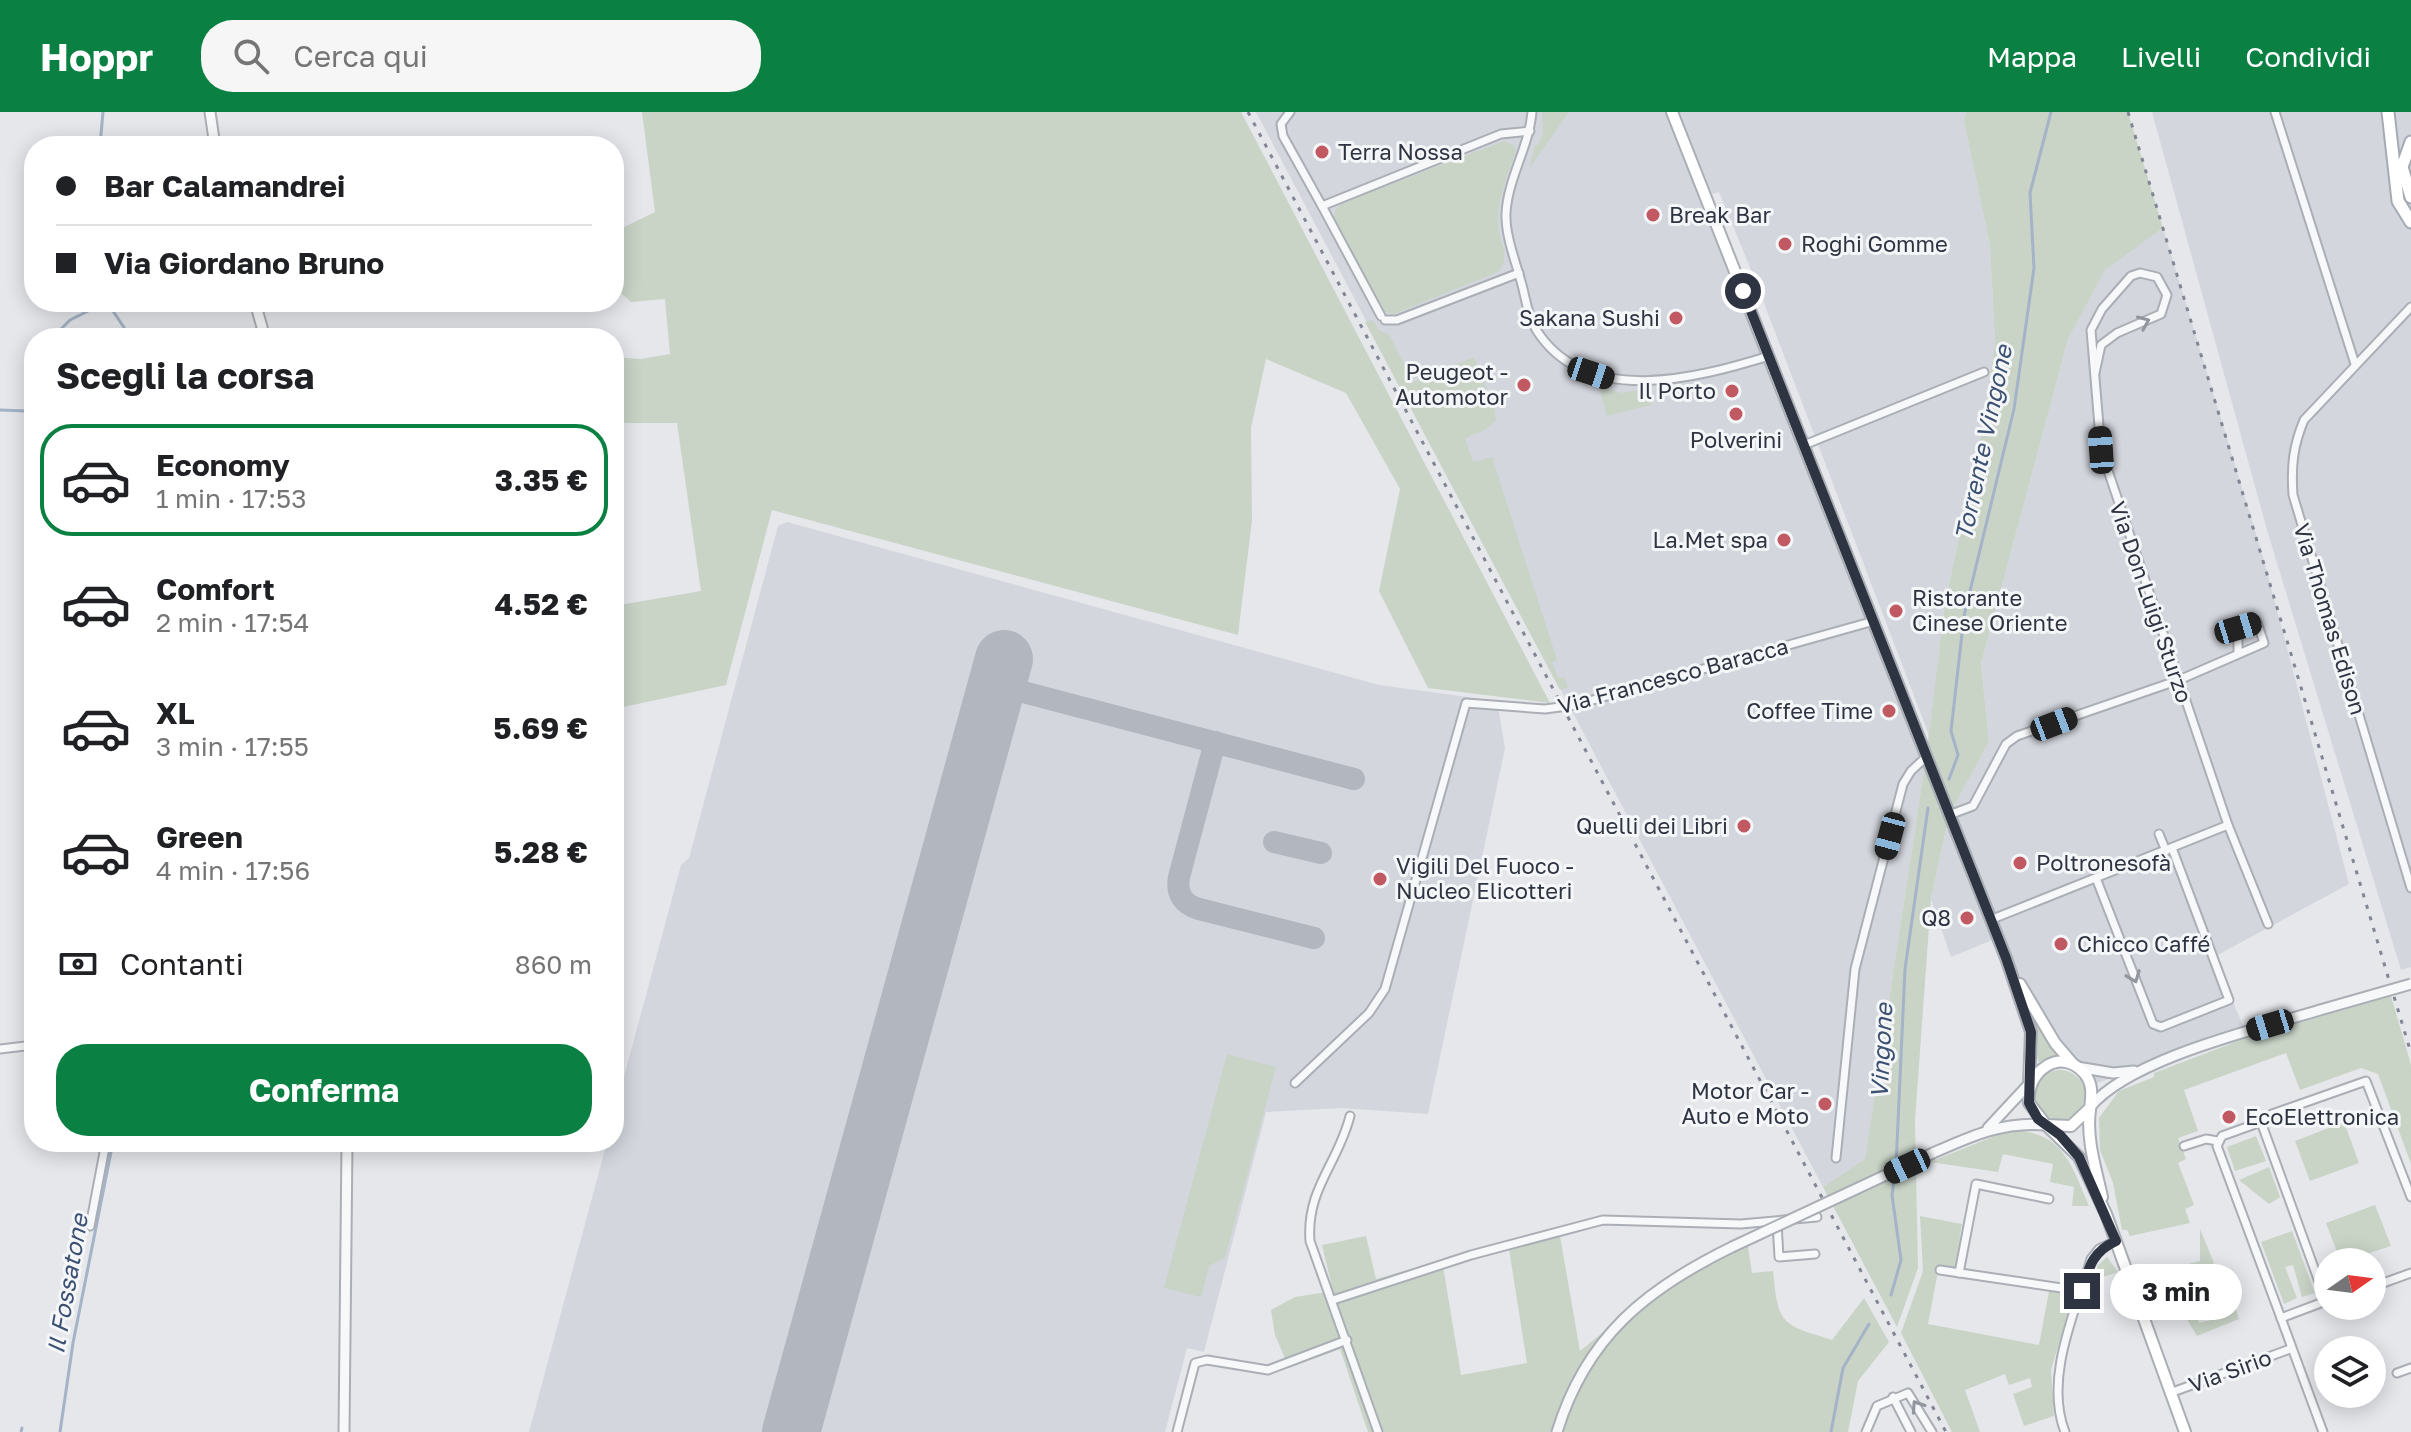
<!DOCTYPE html>
<html lang="it">
<head>
<meta charset="utf-8">
<style>
  body { margin:0; font-family:"Golos Text",sans-serif; background:#f6f6f6; color:#202124; height:100vh; display:flex; flex-direction:column; font-size:30px; white-space:nowrap }
  * { box-sizing:border-box; margin:0 }
  p { font-size:26px; color:#757577 }
  .icon { flex:none; width:44px; height:44px; fill:none; stroke:currentColor; stroke-width:2; stroke-linecap:round; stroke-linejoin:round }
  .map { position:relative; flex:1; overflow:hidden }
  .drawer { position:absolute; left:24px; top:216px; width:600px; height:824px; display:flex; flex-direction:column; background:#fff; border-radius:32px; box-shadow:0 4px 20px #0003 }
  .drawer>* { flex:none }
  .top-card { position:absolute; left:24px; top:24px; width:600px; height:176px; border-radius:32px; box-shadow:0 4px 20px #0003; display:grid; align-content:center; height:176px; padding:0 32px; background:#fff }
  .needle { width:52px; rotate:76deg }
  .buttons { position:absolute; left:2314px; top:1136px; display:grid; gap:16px }
  .buttons a { display:grid; place-items:center; width:72px; height:72px; border-radius:50%; background:#fff; box-shadow:0 4px 20px #0003; font-size:40px }
  .end { position:absolute; width:36px; height:36px; margin:-18px; border:10px solid #2e3442; background:#fff; box-shadow:0 0 0 4px #fff }
  .from { border-radius:50% }
  .bubble { position:absolute; height:56px; border-radius:28px; background:#fff; box-shadow:0 4px 20px #0003; font-size:26px; font-weight:700; line-height:56px; text-align:center }
  .car { position:absolute; width:24px; height:48px; margin:-24px -12px; border-radius:10px; box-shadow:0 0 6px 2px #0007; background:linear-gradient(#222 24%,#8ab4d8 0 40%,#222 0 76%,#8ab4d8 0 86%,#222 0) }
  .top-card b { display:flex; align-items:center; gap:28px; height:76px; font-size:30px }
  .top-card b+b { border-top:2px solid #e0e0e0 }
  .top-card i { width:20px; height:20px; background:#202124 }
  ul { padding:0; list-style:none }
  li { display:flex; align-items:center; gap:24px; height:112px; margin:0 16px 12px; padding:0 16px; border:4px solid transparent; border-radius:32px }
  li div { flex:1 }
  li b { display:block; font-size:30px }
  li em { font-style:normal; font-weight:700 }
  li.active { border-color:#0b8043 }
  li>.icon { width:72px; height:72px; stroke-width:1.5 }
  h2 { padding:0 32px; font-size:36px; line-height:96px }
  .pay { display:flex; align-items:center; gap:20px; height:88px; padding:0 32px; font-size:30px }
  .pay p { margin-inline-start:auto }
  .cta { display:flex; gap:16px; margin-top:auto; padding:16px 32px }
  .cta a { flex:1; height:92px; border-radius:32px; background:#0b8043; color:#fff; font-size:32px; font-weight:700; line-height:92px; text-align:center }
  header { display:flex; align-items:center; gap:48px; box-sizing:border-box; height:112px; padding:0 40px; background:#0b8043; color:#fff }
  header strong { font-size:38px }
  nav { display:flex; gap:44px; margin-inline-start:auto; font-size:28px }
  .search { width:560px; height:72px; background:#f6f6f6; display:flex; align-items:center; gap:20px; box-sizing:border-box; padding:0 28px; border-radius:32px; color:#757577; font-size:30px }
  .map>svg:first-child { display:block }
  .built { fill:#d3d6dd }
  .green { fill:#c9d4c7 }
  .lines { fill:none; stroke-linecap:round; stroke-linejoin:round }
  .stream { stroke:#a4b3c7; stroke-width:3 }
  .taxiway { stroke:#b2b6bf; stroke-width:22 }
  .runway { stroke:#b2b6bf; stroke-width:58 }
  .minor-casing { stroke:#aaaeb5; stroke-width:11 }
  .tertiary-casing { stroke:#aaaeb5; stroke-width:13 }
  .secondary-casing { stroke:#aaaeb5; stroke-width:14 }
  .primary-casing { stroke:#a5abb5; stroke-width:15 }
  .minor { stroke:#f7f8fa; stroke-width:7 }
  .tertiary { stroke:#f7f8fa; stroke-width:9 }
  .secondary { stroke:#fff; stroke-width:10 }
  .primary { stroke:#fff; stroke-width:11 }
  .rail { stroke:#808693; stroke-width:3; stroke-dasharray:4 8; stroke-linecap:butt }
  .tertiary-bridge-casing { stroke:#aaaeb5; stroke-width:13; stroke-linecap:butt }
  .tertiary-bridge { stroke:#f7f8fa; stroke-width:9 }
  .oneway { stroke:#92969e }
  .route { stroke:#2e3442; stroke-width:10 }
  .poi-dot { fill:#c15962; stroke:#f4f6f8; stroke-width:3 }
  .labels { text-anchor:middle; stroke-width:6; stroke-linejoin:round; paint-order:stroke }
  .poi-label { font-size:22px; fill:#2e3442; stroke:#f4f6f8; text-anchor:start }
  .street-label { font-size:22px; fill:#2e3442; stroke:#f4f6f8 }
  .water-label { font-size:24px; font-style:italic; fill:#3c5172; stroke:#f4f6f8 }
</style>
</head>
<body>
<header>
<strong>Hoppr</strong>
<div class="search"><svg class="icon" aria-label="search" viewBox="0 0 24 24"><circle cx="10" cy="10" r="6"/><path d="M15 15l6 6"/></svg>Cerca qui</div>
<nav><a>Mappa</a><a>Livelli</a><a>Condividi</a></nav>
</header>
<div class="map">
<svg width="2411" height="1320" viewBox="0 0 2411 1320">
  <rect width="100%" height="100%" fill="#e5e7eb"/>
  <!-- built -->
  <g class="built">
    <polygon points="1256,0 1672,0 1926,645 1865,1048 1823,1075"/>
    <polygon points="1679,0 1966,0 1964,9 1990,134 1995,231 1981,323 1945,491 1929,623 1754,165 1719,80 1712,82"/>
    <polygon points="2152,0 2411,0 2411,855 2401,858 2267,418"/>
    <polygon points="2163,116 2263,445 2349,772 2214,845 2246,921 2091,973 2075,954 2046,953 1997,826 1951,845 1931,787 1949,703 1989,630 1981,552 2068,227 2105,157"/>
    <polygon points="787,410 1379,573 1497,589 1505,636 1428,1002 1341,996 1266,1000 1204,1240 1187,1236 1165,1320 529,1320 607,1030 614,1030 614,1002 681,753 689,746 778,414"/>
  </g>
  <!-- green -->
  <g class="green">
    <polygon points="642,0 1241,0 1550,591 1428,576 1379,479 1400,377 1346,281 1266,247 1251,316 1252,408 1238,523 772,398 726,573 614,597 614,494 701,479 677,311 614,311 614,245 641,247 670,242 665,187 631,190 614,175 614,120 655,100"/>
    <polygon points="1542,0 1569,0 1529,57 1535,33 1538,33 1543,22"/>
    <polygon points="1966,0 2128,0 2163,116 2105,158 2068,227 1981,552 1989,630 1949,703 1931,787 1915,1008 1918,1156 1897,1215 1823,1075 1865,1047 1926,645 1945,491 1981,323 1995,231 1990,134 1964,9"/>
    <path d="M1504 29 1515 34 1516 39C1507 65 1495 91 1499 119 1502 136 1510 145 1498 160L1394 202 1384 200 1334 106 1336 97 1344 90Z"/>
    <polygon points="1372,208 1380,219 1389,222 1413,270 1474,245 1495,298 1496,309 1483,319 1465,326 1473,350 1492,345 1557,548 1552,550 1558,566 1564,565 1568,575 1560,578 1365,210"/>
    <polygon points="1599,274 1621,281 1646,277 1651,293 1607,304"/>
    <polygon points="2391,884 2411,953 2411,1052 2378,962 2361,956 2300,978 2286,941 2184,978 2198,1019 2178,1026 2186,1047 2178,1051 2194,1093 2185,1097 2190,1111 2130,1124 2127,1118 2122,1118 2113,1071 2100,1038 2099,1006 2119,979 2154,965 2154,961 2238,929"/>
    <polygon points="2033,899 2059,942 2038,950 2031,900"/>
    <polygon points="1227,942 1276,955 1225,1146 1209,1154 1201,1185 1164,1176"/>
    <circle cx="2060" cy="983" r="25"/>
    <polygon points="2344,1010 2359,1051 2310,1069 2295,1029"/>
    <path d="M2020 1019C2065 1023 2073 1057 2089 1094H2072L2074 1075 2050 1070 2053 1052 2003 1042 1998 1060 1930 1050 2000 1022Z"/>
    <polygon points="2256,1024 2266,1049 2235,1059 2227,1035"/>
    <polygon points="2269,1055 2280,1085 2269,1092 2239,1068"/>
    <polygon points="2375,1093 2391,1134 2341,1150 2326,1111"/>
    <polygon points="1920,1104 1962,1112 1955,1155 1939,1154 1928,1212 2039,1233 2049,1179 2069,1182 2072,1187 2051,1258 2054,1304 2024,1314 2013,1282 2032,1275 2030,1266 2009,1273 2005,1262 1965,1278 1980,1320 1952,1320 1901,1221 1923,1159"/>
    <polygon points="2200,1117 2214,1151 2205,1158 2207,1175 2213,1180 2226,1180 2230,1190 2215,1196 2208,1187 2193,1192 2199,1211 2224,1205 2222,1198 2235,1195 2239,1207 2197,1224 2188,1209 2186,1180 2177,1155 2200,1149"/>
    <polygon points="2292,1119 2315,1181 2302,1185 2293,1153 2285,1155 2297,1186 2284,1192 2261,1130"/>
    <path d="M1366 1124 1376 1167 1442 1148 1461 1263 1527 1251 1509 1137 1560 1124 1580 1239 1662 1172 1747 1128 1752 1161 1773 1159C1778 1214 1782 1212 1832 1228L1864 1186 1889 1230 1858 1269 1848 1320H1368L1340 1237 1289 1256 1275 1223 1271 1198 1295 1185 1333 1179 1322 1133Z"/>
    <polygon points="2107,1145 2118,1160 2100,1166 2097,1154"/>
  </g>
  <g class="lines">
    <!-- stream -->
    <g class="stream">
      <polyline points="100,34 103,0"/>
      <polyline points="107,190 131,226"/>
      <polyline points="52,226 70,208 106,190"/>
      <polyline points="0,298 27,299 34,263"/>
      <polyline points="1949,667 1958,643 1951,619 1964,504 2014,297 2034,156 2030,81 2051,0"/>
      <polyline points="1896,1054 1905,857 1928,696"/>
      <polyline points="1891,1183 1901,1148 1892,1083 1895,1061"/>
      <polyline points="21,1320 22,1316"/>
      <polyline points="60,1320 73,1231 113,1030"/>
      <polyline points="1831,1320 1843,1256 1869,1212"/>
    </g>
    <!-- taxiway -->
    <g class="taxiway">
      <polyline points="997,573 1354,667"/>
      <path d="M1215 630 1179 765C1176 782 1183 792 1199 797L1314 826"/>
      <polyline points="1274,730 1321,741"/>
    </g>
    <!-- runway -->
    <polyline class="runway" points="791,1320 1004,547"/>
    <defs>
      <g id="minor">
        <polyline points="1290,0 1281,12 1283,24 1322,94 1501,22 1530,19"/>
        <path d="M1532 0C1529 35 1508 66 1506 101 1505 124 1516 150 1522 173 1526 188 1528 205 1537 219 1587 296 1698 266 1769 244"/>
        <polyline points="2275,0 2355,252"/>
        <polyline points="1322,94 1381,204"/>
        <path d="M2411 195 2304 308C2293 334 2291 355 2293 383L2411 776"/>
        <polyline points="1385,208 1397,208 1519,161"/>
        <polyline points="1804,333 1984,260"/>
        <polyline points="1949,703 1973,694 2006,632 2017,624 2179,568 2264,531 2257,510 2238,516 2238,539"/>
        <polyline points="2228,713 2268,812"/>
        <polyline points="2159,722 2166,739"/>
        <polyline points="2096,766 2153,912 2161,915 2229,888 2172,736"/>
        <polyline points="1990,808 2228,713 2101,338 2091,218 2102,197 2131,164 2140,161 2157,165 2167,183 2161,202 2117,221 2101,233 2095,261"/>
        <polyline points="0,937 34,933"/>
        <polyline points="1295,971 1369,901 1385,877 1466,591 1545,597 1575,593 1874,509"/>
        <path d="M1350 1004C1338 1052 1306 1077 1310 1129L1378 1320"/>
        <polyline points="2261,1010 2326,1189 2281,1206 2217,1034 2222,1024 2261,1010 2272,1002 2366,969 2411,1085"/>
        <polyline points="2184,1034 2206,1027 2218,1029"/>
        <polyline points="1836,1046 1855,857 1903,672 1911,659 1926,645"/>
        <polyline points="1777,1111 1779,1145 1815,1142"/>
        <polyline points="90,1114 106,1030"/>
        <polyline points="1940,1158 2082,1179"/>
        <polyline points="1959,1161 1976,1072 2049,1087"/>
        <polyline points="2372,1175 2411,1161"/>
        <polyline points="1333,1188 1471,1143 1603,1108 1741,1112 1817,1105"/>
        <polyline points="2281,1206 2323,1320"/>
        <polyline points="2397,1261 2411,1256"/>
        <polyline points="2170,1281 2290,1237"/>
        <polyline points="1893,1285 1911,1320"/>
        <polyline points="1177,1320 1195,1251 1207,1248 1268,1258 1347,1228"/>
        <polyline points="1866,1320 1877,1294 1908,1281 1932,1320"/>
        <path d="M2065 1320C2044 1266 2075 1200 2091 1147L2099 1137 2116 1129"/>
      </g>
      <g id="tertiary">
        <polyline points="210,0 215,34"/>
        <polyline points="255,190 265,226"/>
        <polyline points="2077,955 2113,961 2134,959"/>
        <path d="M2090 995C2131 946 2258 917 2320 898"/>
        <polyline points="1988,1016 2029,972"/>
        <path d="M1933 1041C1971 1024 2004 1009 2046 1013"/>
        <polyline points="344,1320 347,1030"/>
        <path d="M1557 1320C1586 1225 1646 1177 1732 1135"/>
      </g>
      <g id="secondary">
        <polyline points="1672,0 2006,846 2031,920 2029,972"/>
        <polyline points="2020,872 2055,931 2073,952"/>
        <path d="M2090 996 2071 1014 2046 1013 2029 991C2025 960 2061 933 2085 962 2094 974 2091 985 2090 998 2086 1027 2096 1057 2102 1085"/>
        <polyline points="2046,1013 2079,1045 2106,1102 2185,1320"/>
      </g>
      <g id="primary">
        <polyline points="2388,0 2398,89 2411,110"/>
        <polyline points="2411,30 2402,55 2411,85"/>
      </g>
    </defs>
    <!-- minor casing -->
    <use href="#minor" class="minor-casing"/>
    <!-- tertiary casing -->
    <use href="#tertiary" class="tertiary-casing"/>
    <!-- secondary casing -->
    <use href="#secondary" class="secondary-casing"/>
    <!-- primary casing -->
    <use href="#primary" class="primary-casing"/>
    <!-- minor -->
    <use href="#minor" class="minor"/>
    <!-- tertiary -->
    <use href="#tertiary" class="tertiary"/>
    <!-- secondary -->
    <use href="#secondary" class="secondary"/>
    <!-- primary -->
    <use href="#primary" class="primary"/>
    <!-- rail -->
    <g class="rail">
      <polyline points="1248,0 1946,1320"/>
      <polyline points="2128,0 2411,941"/>
    </g>
    <defs>
      <g id="tertiary-bridge">
        <polyline points="2320,898 2411,872"/>
        <polyline points="1732,1135 1933,1041"/>
      </g>
    </defs>
    <!-- tertiary-bridge casing -->
    <use href="#tertiary-bridge" class="tertiary-bridge-casing"/>
    <!-- tertiary-bridge -->
    <use href="#tertiary-bridge" class="tertiary-bridge"/>
  </g>
  <!-- one-way arrows -->
  <defs><path id="oneway-chevron" d="M-2-3.5L2.5 0L-2 3.5" fill="none" stroke-width="1.6" stroke-linecap="round" stroke-linejoin="round" transform="scale(2)"/></defs>
  <g class="oneway">
    <use href="#oneway-chevron" transform="translate(2144 210) rotate(-23)"/>
    <use href="#oneway-chevron" transform="translate(2134 865) rotate(69)"/>
    <use href="#oneway-chevron" transform="translate(1917 1294) rotate(-124)"/>
  </g>
  <g class="lines">
    <!-- route -->
    <path class="route" d="M1743 179 2006 846 2031 920 2029 991 2038 1007 2060 1023 2079 1045 2116 1129C2092 1140 2089 1155 2082 1179"/>
  </g>
  <!-- markers -->
  <g class="poi-dot">
    <circle cx="1322" cy="40" r="8"/>
    <circle cx="1653" cy="103" r="8"/>
    <circle cx="1785" cy="132" r="8"/>
    <circle cx="1676" cy="206" r="8"/>
    <circle cx="1524" cy="273" r="8"/>
    <circle cx="1732" cy="279" r="8"/>
    <circle cx="1736" cy="302" r="8"/>
    <circle cx="1784" cy="428" r="8"/>
    <circle cx="1896" cy="499" r="8"/>
    <circle cx="1889" cy="599" r="8"/>
    <circle cx="1744" cy="714" r="8"/>
    <circle cx="2020" cy="751" r="8"/>
    <circle cx="1380" cy="767" r="8"/>
    <circle cx="1967" cy="806" r="8"/>
    <circle cx="2061" cy="832" r="8"/>
    <circle cx="1825" cy="992" r="8"/>
    <circle cx="2229" cy="1005" r="8"/>
  </g>
  <g class="labels">
    <!-- poi labels -->
    <g class="poi-label">
      <text x="1338" y="48">Terra Nossa</text>
      <text x="1669" y="111">Break Bar</text>
      <text x="1801" y="140">Roghi Gomme</text>
      <text x="1660" y="214" text-anchor="end">Sakana Sushi</text>
      <text x="1508" y="268" text-anchor="end">Peugeot -<tspan x="1508" dy="25">Automotor</tspan></text>
      <text x="1716" y="287" text-anchor="end">Il Porto</text>
      <text x="1736" y="336" text-anchor="middle">Polverini</text>
      <text x="1768" y="436" text-anchor="end">La.Met spa</text>
      <text x="1912" y="494">Ristorante<tspan x="1912" dy="25">Cinese Oriente</tspan></text>
      <text x="1873" y="607" text-anchor="end">Coffee Time</text>
      <text x="1728" y="722" text-anchor="end">Quelli dei Libri</text>
      <text x="2036" y="759">Poltronesofà</text>
      <text x="1396" y="762">Vigili Del Fuoco -<tspan x="1396" dy="25">Nucleo Elicotteri</tspan></text>
      <text x="1951" y="814" text-anchor="end">Q8</text>
      <text x="2077" y="840">Chicco Caffé</text>
      <text x="1809" y="987" text-anchor="end">Motor Car -<tspan x="1809" dy="25">Auto e Moto</tspan></text>
      <text x="2245" y="1013">EcoElettronica</text>
    </g>
    <!-- street labels -->
    <g class="street-label">
      <text transform="translate(2151 490) rotate(71)" y="8">Via Don Luigi Sturzo</text>
      <text transform="translate(2330 507) rotate(73)" y="8">Via Thomas Edison</text>
      <text transform="translate(1673 564) rotate(-15)" y="8">Via Francesco Baracca</text>
      <text transform="translate(2230 1259) rotate(-20)" y="8">Via Sirio</text>
    </g>
    <!-- water labels -->
    <g class="water-label">
      <text transform="translate(1984 331) rotate(-78)" y="8">Torrente Vingone</text>
      <text transform="translate(1882 939) rotate(-87)" y="8">Vingone</text>
      <text transform="translate(68 1172) rotate(-80)" y="8">Il Fossatone</text>
    </g>
  </g>
</svg>
<div class="buttons">
<a><svg class="needle" viewBox="-14 -14 28 28"><path d="M0-13l5 13h-10z" fill="#e53935"/><path d="M0 13l5-13h-10z" fill="#757577"/></svg></a>
<a><svg class="icon" aria-label="layers" viewBox="0 0 24 24"><path d="M12 4l9 5-9 5-9-5zM3 14l9 5 9-5"/></svg></a>
</div>
<i class="end from" style="left:1743px;top:179px"></i>
<i class="end" style="left:2082px;top:1179px"></i>
<div class="bubble" style="left:2110px;top:1152px;width:132px">3 min</div>
<i class="car" style="left:1591px;top:261px;rotate:108deg"></i>
<i class="car" style="left:2101px;top:338px;rotate:356deg"></i>
<i class="car" style="left:2238px;top:516px;rotate:73deg"></i>
<i class="car" style="left:2054px;top:612px;rotate:69deg"></i>
<i class="car" style="left:1890px;top:724px;rotate:195deg"></i>
<i class="car" style="left:2270px;top:913px;rotate:253deg"></i>
<i class="car" style="left:1907px;top:1054px;rotate:245deg"></i>
<div class="top-card">
<b><i class="from"></i>Bar Calamandrei</b>
<b><i></i>Via Giordano Bruno</b>
</div>
<section class="drawer">
<h2>Scegli la corsa</h2>
<ul>
<li class="active"><svg class="icon" aria-label="car" viewBox="0 0 24 24"><path d="M5 17H2v-5l4-1 3-4h7l3 4 3 1v5h-3M9 17h6M6 11h13"/><circle cx="7" cy="17" r="2"/><circle cx="17" cy="17" r="2"/></svg><div><b>Economy</b><p>1 min · 17:53</p></div><em>3.35 €</em></li>
<li><svg class="icon" aria-label="car" viewBox="0 0 24 24"><path d="M5 17H2v-5l4-1 3-4h7l3 4 3 1v5h-3M9 17h6M6 11h13"/><circle cx="7" cy="17" r="2"/><circle cx="17" cy="17" r="2"/></svg><div><b>Comfort</b><p>2 min · 17:54</p></div><em>4.52 €</em></li>
<li><svg class="icon" aria-label="car" viewBox="0 0 24 24"><path d="M5 17H2v-5l4-1 3-4h7l3 4 3 1v5h-3M9 17h6M6 11h13"/><circle cx="7" cy="17" r="2"/><circle cx="17" cy="17" r="2"/></svg><div><b>XL</b><p>3 min · 17:55</p></div><em>5.69 €</em></li>
<li><svg class="icon" aria-label="car" viewBox="0 0 24 24"><path d="M5 17H2v-5l4-1 3-4h7l3 4 3 1v5h-3M9 17h6M6 11h13"/><circle cx="7" cy="17" r="2"/><circle cx="17" cy="17" r="2"/></svg><div><b>Green</b><p>4 min · 17:56</p></div><em>5.28 €</em></li>
</ul>
<div class="pay"><svg class="icon" aria-label="cash" viewBox="0 0 24 24"><path d="M3 7h18v10H3z"/><circle cx="12" cy="12" r="2"/></svg>Contanti<p>860 m</p></div>
<div class="cta"><a>Conferma</a></div>
</section>
</div>
</body>
</html>
